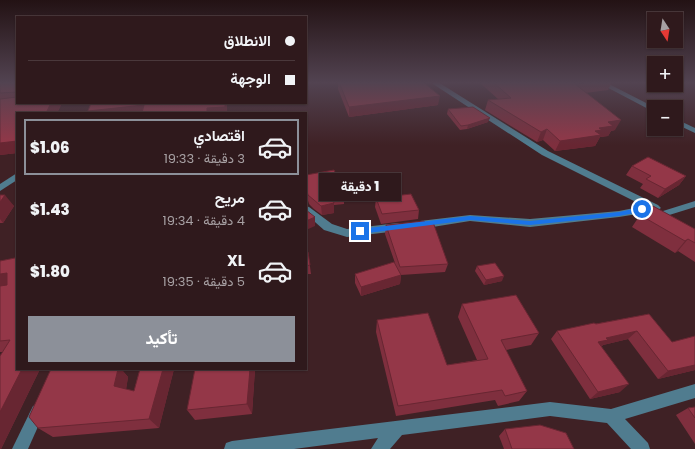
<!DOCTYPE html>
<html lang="ar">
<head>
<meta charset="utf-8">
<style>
  body { margin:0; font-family:Poppins,Vazirmatn,sans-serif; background:#372225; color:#f1f3f6; direction:rtl; height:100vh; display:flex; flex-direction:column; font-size:15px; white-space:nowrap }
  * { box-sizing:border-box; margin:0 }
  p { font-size:13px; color:#a7a0a3 }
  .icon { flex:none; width:22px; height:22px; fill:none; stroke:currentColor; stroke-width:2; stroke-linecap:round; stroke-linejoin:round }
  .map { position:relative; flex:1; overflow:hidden; direction:ltr }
  .side { position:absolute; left:16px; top:112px; width:291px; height:258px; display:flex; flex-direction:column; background:#2f191c; border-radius:0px; box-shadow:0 1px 3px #0004,0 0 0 1px #4a383b; direction:rtl }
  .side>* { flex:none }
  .banner { position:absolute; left:16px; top:16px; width:291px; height:88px; border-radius:0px; box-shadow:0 1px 3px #0004,0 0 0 1px #4a383b; direction:rtl; display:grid; align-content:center; height:88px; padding:0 12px; background:#2f191c }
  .needle { width:26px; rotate:168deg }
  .fabs { position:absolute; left:647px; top:12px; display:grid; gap:8px }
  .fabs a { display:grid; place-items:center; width:36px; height:36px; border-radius:0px; background:#2f191c; box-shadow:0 1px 3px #0004,0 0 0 1px #4a383b; font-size:20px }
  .end { position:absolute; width:18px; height:18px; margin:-9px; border:5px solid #1a73e8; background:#fff; box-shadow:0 0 0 2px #fff }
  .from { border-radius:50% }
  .bubble { position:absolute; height:28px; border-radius:0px; background:#2f191c; box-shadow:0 1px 3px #0004,0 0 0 1px #4a383b; font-size:13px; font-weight:800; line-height:28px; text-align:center; direction:rtl }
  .banner b { display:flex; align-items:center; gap:14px; height:38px; font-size:15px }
  .banner b+b { border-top:1px solid #4a383b }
  .banner i { width:10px; height:10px; background:#f1f3f6 }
  ul { padding:7px 0 0; list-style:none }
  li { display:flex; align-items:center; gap:12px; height:56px; margin:0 8px 6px; padding:0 4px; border:2px solid transparent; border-radius:0px }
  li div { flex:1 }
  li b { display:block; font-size:15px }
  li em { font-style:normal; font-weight:800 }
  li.active { border-color:#8c9099 }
  li>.icon { width:36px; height:36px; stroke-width:1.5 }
  .primary-button { display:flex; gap:8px; margin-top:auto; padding:8px 12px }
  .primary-button a { flex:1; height:46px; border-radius:0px; background:#8c9099; color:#fff; font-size:16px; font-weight:800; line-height:46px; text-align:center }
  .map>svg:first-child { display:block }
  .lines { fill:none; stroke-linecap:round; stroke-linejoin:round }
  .minor { fill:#507c8f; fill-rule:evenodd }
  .wall { fill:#7f2f3e }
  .shaded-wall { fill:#682632 }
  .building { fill:#943748; stroke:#682632 }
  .route { fill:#1a73e8 }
</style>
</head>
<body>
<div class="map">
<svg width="695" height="449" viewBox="0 0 695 449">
  <rect width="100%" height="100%" fill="#3f2125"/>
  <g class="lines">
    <!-- minor -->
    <g class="minor">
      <polygon points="430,82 438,82 548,151 658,205 661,208 656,211 619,217 530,227 470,221 420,229 416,228 415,225 420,221 470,215 530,219 619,211 644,206 542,155"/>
      <polygon points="597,82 605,82 654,107 654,112"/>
      <polygon points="676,119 695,128 695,133 676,124"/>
      <polygon points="17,173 17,180 0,191 0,184"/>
      <polygon points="695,201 695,207 666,216 661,213 663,211"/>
      <polygon points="306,206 309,207 332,224 347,229 398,223 402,224 403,227 402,230 398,231 347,237 324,230 306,214"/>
      <polygon points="695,384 695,398 625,419 648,443 650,449 631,449 607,423 550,416 402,435 390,449 371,449 378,438 294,449 224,449 226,443 232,441 550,402 611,409"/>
      <polygon points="38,404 43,406 45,411 28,449 12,449 33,406"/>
    </g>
  </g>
  <!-- wall -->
  <g class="wall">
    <polygon points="0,82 17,82 17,103 62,103 57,113 17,113 17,153 0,155"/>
    <polygon points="338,82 423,82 438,105 349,117 338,89"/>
    <polygon points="479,82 612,82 608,90 585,93 615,130 611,131 608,136 600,137 595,146 555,151 543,140 537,142 485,110 488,100 498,99"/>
    <polygon points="448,109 488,122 467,129 460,130 447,114"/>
    <polygon points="632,166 686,176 679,185 658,198 640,188 643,184 626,175"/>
    <polygon points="306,175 344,195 344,204 334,205 334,213 322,215 314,209 309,204 306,194"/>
    <polygon points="0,195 14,206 3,223 0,223"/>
    <polygon points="376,198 419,210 418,219 381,224 375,207"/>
    <polygon points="640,215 695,229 695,262 678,251 675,253 632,227"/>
    <polygon points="386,225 448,264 445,272 401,275 400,284 361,296 355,283 355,274 395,263 385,234"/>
    <polygon points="308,252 311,274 306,274 306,253"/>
    <polygon points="15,258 17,369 40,369 1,449 3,352 0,352 0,261"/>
    <polygon points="477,266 502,281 484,285 475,271"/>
    <polygon points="462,304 539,333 531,345 506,350 527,391 519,401 498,406 495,400 396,416 376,332 377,320 447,365 477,360 458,317"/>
    <polygon points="649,314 695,370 658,379 628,339 603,345 601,347 620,392 590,399 551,339 557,331"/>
    <polygon points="51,369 121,369 128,377 126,389 134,391 140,369 174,369 159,428 53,437 38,428"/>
    <polygon points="255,369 252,414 195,420 187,410"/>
    <polygon points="695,407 695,444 676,415 688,408"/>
    <polygon points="505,429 574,449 504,449 499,436"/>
  </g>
  <!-- shaded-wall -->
  <g class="shaded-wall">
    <polygon points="440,96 438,105 349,117 349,107"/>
    <polygon points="51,103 62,103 57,113 46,113"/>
    <polygon points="225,103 227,103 227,113 207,113 207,108"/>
    <polygon points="144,105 147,113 89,113 88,111"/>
    <polygon points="490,118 488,122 467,129 468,125"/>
    <polygon points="621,120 615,130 611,131 608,136 600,137 595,146 555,151 560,141 595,131 608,122"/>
    <polygon points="547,129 543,140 537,142 541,132"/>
    <polygon points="17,141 17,153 0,155 0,143"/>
    <polygon points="686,176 679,185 658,198 665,189"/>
    <polygon points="5,195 14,206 3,223 0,219 0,202"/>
    <polygon points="334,203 334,213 322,215 321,206"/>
    <polygon points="315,217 315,226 306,230 306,221"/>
    <polygon points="688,239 678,251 675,253 685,241"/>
    <polygon points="7,273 17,283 0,287 0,274"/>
    <polygon points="401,275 400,284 361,296 361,287"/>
    <polygon points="504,276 502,281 484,285 486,280"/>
    <polygon points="637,331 628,339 603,345 600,348 598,342 606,338"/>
    <polygon points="695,365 695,370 658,379 668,371"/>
    <polygon points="22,369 40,369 1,449 0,449 0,412"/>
    <polygon points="118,369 121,369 128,377 125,397 114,386"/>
    <polygon points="163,369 174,369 159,428 149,419"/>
    <polygon points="250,369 255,369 252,414 247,404"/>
    <polygon points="629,384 620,392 590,399 598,392"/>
  </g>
  <!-- building -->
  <g class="building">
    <polygon points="0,82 17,82 17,92 0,93"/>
    <polygon points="339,82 423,82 440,96 349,107"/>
    <polygon points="493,82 598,82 575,84 621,120 608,122 613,126 599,128 602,130 595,131 601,135 560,141 547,129 541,132 488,100 511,98"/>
    <polygon points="17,97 17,103 51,103 46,113 17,113 17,141 0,143 0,99"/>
    <polygon points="91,103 225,103 225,107 207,108 207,113 170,113 170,112 164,113 142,113 144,105 88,111"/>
    <polygon points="473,107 490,118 468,125 461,126 448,109"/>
    <polygon points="648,157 686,176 665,189 646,179 651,176 632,166"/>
    <polygon points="334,170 344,195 332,196 334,203 321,206 314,200 308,195 306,188 306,175"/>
    <polygon points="411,194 419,210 382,214 376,198"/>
    <polygon points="0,195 5,195 0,202"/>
    <polygon points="653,206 695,229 695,243 688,239 685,241 640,215"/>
    <polygon points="306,210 315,217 306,221"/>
    <polygon points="424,221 425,223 433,222 448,264 400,267 386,225"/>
    <polygon points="308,252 310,265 306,266 306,253"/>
    <polygon points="17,254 17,369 22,369 0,412 0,356 10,340 0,341 0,286 7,285 7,273 0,274 0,261 15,258"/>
    <polygon points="394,262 401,275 361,287 355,274"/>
    <polygon points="495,263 504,276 486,280 477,266"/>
    <polygon points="516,295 539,333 501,340 527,391 505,396 502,390 398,406 377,320 428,313 447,365 488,359 462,304"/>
    <polygon points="649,314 672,342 695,336 695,365 668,371 637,331 606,338 608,340 598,342 629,384 598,392 557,331 594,323 596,324"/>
    <polygon points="51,369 76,369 76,370 86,369 118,369 114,386 134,391 140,369 163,369 149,419 38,428 29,417"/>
    <polygon points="195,369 250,369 247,404 187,410"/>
    <polygon points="695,407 695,418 688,408"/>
    <polygon points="540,425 566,433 574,449 512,449 505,429"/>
  </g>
  <!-- sky -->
  <linearGradient id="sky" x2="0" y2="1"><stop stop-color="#231214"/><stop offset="0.57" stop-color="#524351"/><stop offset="1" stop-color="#524351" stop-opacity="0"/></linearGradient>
  <rect width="695" height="145" fill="url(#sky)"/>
  <!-- route -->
  <polygon class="route" points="642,207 646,209 645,211 619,216 530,225 470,220 360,234 356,231 360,229 470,216 530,221 619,212"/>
</svg>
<div class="fabs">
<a><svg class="needle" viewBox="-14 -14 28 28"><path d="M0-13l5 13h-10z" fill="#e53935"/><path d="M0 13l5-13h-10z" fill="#a7a0a3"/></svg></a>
<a>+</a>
<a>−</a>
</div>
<i class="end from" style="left:642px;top:209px"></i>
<i class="end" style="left:360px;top:231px"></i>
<div class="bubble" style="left:319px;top:173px;width:82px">1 دقيقة</div>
<div class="banner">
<b><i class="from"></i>الانطلاق</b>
<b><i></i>الوجهة</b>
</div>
<section class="side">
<ul>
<li class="active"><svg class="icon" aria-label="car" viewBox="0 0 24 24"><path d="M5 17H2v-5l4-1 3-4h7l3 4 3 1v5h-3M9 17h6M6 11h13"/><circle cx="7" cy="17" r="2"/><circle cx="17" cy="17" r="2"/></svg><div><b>اقتصادي</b><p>3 دقيقة · 19:33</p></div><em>$1.06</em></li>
<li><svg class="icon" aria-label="car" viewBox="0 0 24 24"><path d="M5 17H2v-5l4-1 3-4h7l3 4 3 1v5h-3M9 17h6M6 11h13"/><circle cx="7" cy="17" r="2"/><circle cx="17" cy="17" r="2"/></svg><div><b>مريح</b><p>4 دقيقة · 19:34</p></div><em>$1.43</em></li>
<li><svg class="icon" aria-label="car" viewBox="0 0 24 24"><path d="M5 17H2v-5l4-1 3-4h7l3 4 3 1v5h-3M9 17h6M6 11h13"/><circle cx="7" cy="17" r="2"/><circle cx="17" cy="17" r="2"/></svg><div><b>XL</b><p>5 دقيقة · 19:35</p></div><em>$1.80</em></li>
</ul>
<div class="primary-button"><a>تأكيد</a></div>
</section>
</div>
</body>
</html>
